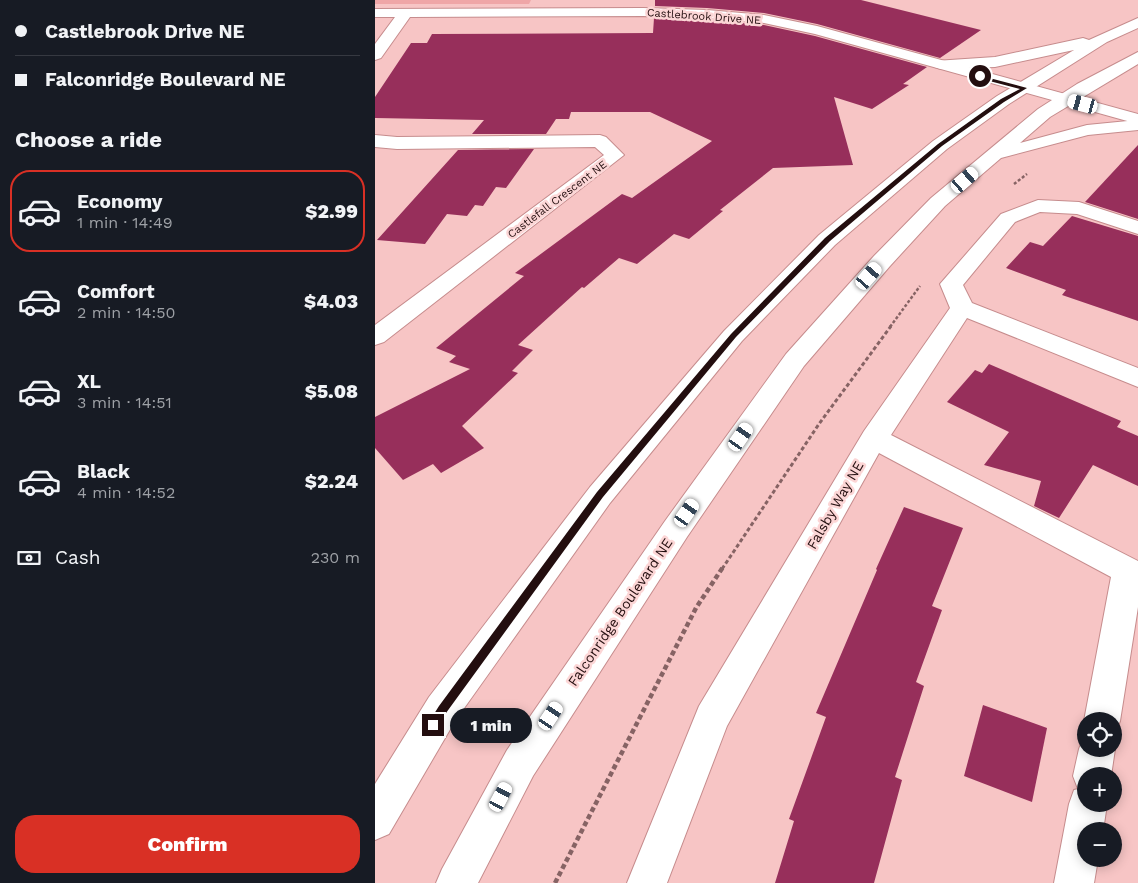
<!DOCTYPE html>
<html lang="en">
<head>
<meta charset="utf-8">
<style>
  body { margin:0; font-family:"Work Sans",sans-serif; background:#20242c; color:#f1f3f6; height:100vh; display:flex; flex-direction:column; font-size:19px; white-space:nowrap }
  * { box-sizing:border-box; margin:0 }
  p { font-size:16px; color:#9ea1a6 }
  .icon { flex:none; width:28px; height:28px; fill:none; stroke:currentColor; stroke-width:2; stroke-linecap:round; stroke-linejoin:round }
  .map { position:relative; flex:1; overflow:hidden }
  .drawer { display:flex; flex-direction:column; background:#171b24; width:375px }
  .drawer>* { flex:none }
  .guide { display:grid; align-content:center; height:110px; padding:0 15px; background:#171b24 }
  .fabs { position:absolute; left:702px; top:712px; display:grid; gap:10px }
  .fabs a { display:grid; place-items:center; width:45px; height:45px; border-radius:50%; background:#171b24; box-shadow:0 2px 12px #0003; font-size:25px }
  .end { position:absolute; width:22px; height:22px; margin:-11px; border:6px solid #230e0f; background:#fff; box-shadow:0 0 0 2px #fff }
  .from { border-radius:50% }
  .bubble { position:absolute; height:35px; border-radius:18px; background:#171b24; box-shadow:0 2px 12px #0003; font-size:16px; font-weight:800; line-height:35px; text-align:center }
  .car { position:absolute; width:15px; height:30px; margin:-15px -8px; border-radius:6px; box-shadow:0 0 4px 1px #0007; background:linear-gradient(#fff 24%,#345 0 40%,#fff 0 76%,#345 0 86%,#fff 0) }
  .guide b { display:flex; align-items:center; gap:18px; height:48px; font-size:19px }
  .guide b+b { border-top:1px solid #363941 }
  .guide i { width:12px; height:12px; background:#f1f3f6 }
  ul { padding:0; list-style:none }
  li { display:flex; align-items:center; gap:15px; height:82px; margin:0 10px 8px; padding:0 5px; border:2px solid transparent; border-radius:20px }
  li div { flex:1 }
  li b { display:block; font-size:19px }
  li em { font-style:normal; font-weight:800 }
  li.on { border-color:#d93025 }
  li>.icon { width:45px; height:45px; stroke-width:1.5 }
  h2 { padding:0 15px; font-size:22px; line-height:60px }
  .pay { display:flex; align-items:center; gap:12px; height:55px; padding:0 15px; font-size:19px }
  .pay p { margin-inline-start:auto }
  .action { display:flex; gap:10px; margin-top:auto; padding:10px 15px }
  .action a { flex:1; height:58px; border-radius:20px; background:#d93025; color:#fff; font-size:20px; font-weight:800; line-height:58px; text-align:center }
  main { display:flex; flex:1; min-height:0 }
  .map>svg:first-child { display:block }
  .green { fill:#efa6a7 }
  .building { fill:#972f5b }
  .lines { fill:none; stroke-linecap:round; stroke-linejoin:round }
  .minor-casing { stroke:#c68c8d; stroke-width:2 }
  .major-casing { stroke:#c68c8d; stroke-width:2 }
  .path-far2 { stroke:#866364; stroke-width:2.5; stroke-dasharray:3 2; stroke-linecap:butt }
  .path-far1 { stroke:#866364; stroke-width:3; stroke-dasharray:4 2.5; stroke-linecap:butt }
  .path { stroke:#866364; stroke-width:4.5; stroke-dasharray:5 3; stroke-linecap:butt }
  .minor { fill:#fff; fill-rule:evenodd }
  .major { fill:#fff; fill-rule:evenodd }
  .route { fill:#230e0f }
  .labels { text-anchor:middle; stroke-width:5; stroke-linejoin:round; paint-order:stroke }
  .far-street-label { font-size:11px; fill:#230e0f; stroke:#fcd6d6 }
  .street-label { font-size:14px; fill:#230e0f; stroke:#fcd6d6 }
</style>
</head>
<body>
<main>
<section class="drawer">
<div class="guide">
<b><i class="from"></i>Castlebrook Drive NE</b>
<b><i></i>Falconridge Boulevard NE</b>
</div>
<h2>Choose a ride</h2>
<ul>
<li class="on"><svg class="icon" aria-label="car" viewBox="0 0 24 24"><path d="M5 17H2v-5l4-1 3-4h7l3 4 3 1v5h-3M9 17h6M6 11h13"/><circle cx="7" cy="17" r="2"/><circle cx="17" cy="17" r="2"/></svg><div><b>Economy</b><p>1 min · 14:49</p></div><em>$2.99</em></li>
<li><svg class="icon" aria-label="car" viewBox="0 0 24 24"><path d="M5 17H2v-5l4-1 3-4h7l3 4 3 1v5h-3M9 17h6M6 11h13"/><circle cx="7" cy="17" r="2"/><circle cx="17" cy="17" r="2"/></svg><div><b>Comfort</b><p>2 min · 14:50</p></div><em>$4.03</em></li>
<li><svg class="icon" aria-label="car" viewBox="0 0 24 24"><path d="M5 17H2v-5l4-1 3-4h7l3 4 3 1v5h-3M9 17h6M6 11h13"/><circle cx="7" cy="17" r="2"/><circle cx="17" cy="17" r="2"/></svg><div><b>XL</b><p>3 min · 14:51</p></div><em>$5.08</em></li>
<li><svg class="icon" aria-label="car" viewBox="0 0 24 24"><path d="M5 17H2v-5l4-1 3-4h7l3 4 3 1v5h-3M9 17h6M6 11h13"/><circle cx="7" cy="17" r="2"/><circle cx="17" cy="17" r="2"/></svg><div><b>Black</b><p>4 min · 14:52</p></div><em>$2.24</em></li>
</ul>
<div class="pay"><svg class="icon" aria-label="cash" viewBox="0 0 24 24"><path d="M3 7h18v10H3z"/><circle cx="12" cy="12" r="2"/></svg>Cash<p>230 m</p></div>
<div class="action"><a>Confirm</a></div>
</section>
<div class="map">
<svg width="763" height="883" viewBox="0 0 763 883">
  <rect width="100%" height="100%" fill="#f7c5c5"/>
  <!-- green -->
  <polygon class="green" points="0,0 156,0 154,4 0,4"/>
  <!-- building -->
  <g class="building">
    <polygon points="280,0 486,0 606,30 565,58 442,24 389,13 332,8 280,6"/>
    <polygon points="279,18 332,20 389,25 440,36 552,67 528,84 534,85 497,109 459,97 478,165 398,168 345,210 348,211 314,239 299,234 262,264 244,258 209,288 207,287 143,345 158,350 137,371 143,373 87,426 109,448 66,473 58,464 28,480 0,448 0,417 95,369 74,362 81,356 61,348 149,276 140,273 247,194 257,198 337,141 275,112 196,112 194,119 181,119 171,134 97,134 109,120 0,118 0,97 36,43 52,43 57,34 278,33"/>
    <polygon points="763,145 763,219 710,202"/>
    <polygon points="159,149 131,188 121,187 108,206 100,205 92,216 72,214 50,244 2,240 83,150"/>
    <polygon points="697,216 763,236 763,321 687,295 691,290 631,268 655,242 668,246"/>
    <polygon points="614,364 746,421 742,427 763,436 763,486 718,465 684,518 659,506 666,481 609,465 634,432 572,402 600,370 607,373"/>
    <polygon points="529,507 588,528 557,606 567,610 541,682 549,686 520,777 527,780 499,883 400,883 419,821 414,819 451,717 441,713 502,570 501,569"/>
    <polygon points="608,705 672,728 657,802 589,776"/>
  </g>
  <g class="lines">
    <defs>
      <g id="minor">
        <polygon points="268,8 332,10 389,15 442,26 763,114 763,124 440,34 389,23 332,18 268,16 35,17 6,58 0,60 0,44 20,17 0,17 0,9"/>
        <polygon points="0,135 22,137 225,135 231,137 249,155 9,342 0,345 0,325 229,155 220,147 22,149 0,147"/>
        <polygon points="663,200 704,202 763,221 763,234 702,214 665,212 640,222 588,285 597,303 763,368 763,387 592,318 516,435 763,561 763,607 745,721 740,733 739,721 711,721 711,726 709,721 736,577 504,453 352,726 292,883 252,883 324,706 489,431 575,308 565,284 626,214"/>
        <polygon points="709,736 711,736 711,749 739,749 739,745 740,749 736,776 711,776 711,804 732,804 728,831 711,831 711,859 723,859 719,883 679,883 694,804 699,790 703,789 698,776 704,749"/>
      </g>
      <g id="major">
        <polygon points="763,18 763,28 732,42 634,104 572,149 460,245 367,341 235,503 80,721 14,834 0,840 0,784 54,697 215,487 349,331 444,235 558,141 622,96 699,50 620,67 566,69 560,67 558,64 560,61 620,57 708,38 714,40"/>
        <polygon points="763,52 763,64 675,117 645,143 712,125 763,120 763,130 713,135 626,158 570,206 515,266 429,366 312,537 158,776 103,883 61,883 67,869 132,750 290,521 411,354 499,256 556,198 663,109 702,84"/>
      </g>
    </defs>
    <!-- minor casing -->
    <use href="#minor" class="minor-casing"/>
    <!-- major casing -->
    <use href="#major" class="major-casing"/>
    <!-- path-far2 -->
    <g class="path-far2">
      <polyline points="639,184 652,174"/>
      <polyline points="515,327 545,286"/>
    </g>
    <!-- path-far1 -->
    <polyline class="path-far1" points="347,569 444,424 516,326"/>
    <!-- path -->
    <polyline class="path" points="180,883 321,608 348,567"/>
    <!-- minor -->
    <use href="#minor" class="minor"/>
    <!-- major -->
    <use href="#major" class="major"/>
  </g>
  <!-- route -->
  <polygon class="route" points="603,75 652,88 629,102 567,146 455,241 361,337 228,497 71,713 61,729 54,729 52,725 64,706 222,492 356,334 450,238 563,144 626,99 645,89 603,78"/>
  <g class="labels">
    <!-- far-street labels -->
    <g class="far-street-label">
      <text transform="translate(329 16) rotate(4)" y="4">Castlebrook Drive NE</text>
      <text transform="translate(182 199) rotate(-37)" y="4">Castlefall Crescent NE</text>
    </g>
    <!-- street labels -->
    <g class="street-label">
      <text transform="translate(460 505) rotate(-60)" y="5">Falsby Way NE</text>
      <text transform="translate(245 612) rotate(-56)" y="5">Falconridge Boulevard NE</text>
    </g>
  </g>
</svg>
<div class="fabs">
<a><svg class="icon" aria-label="locate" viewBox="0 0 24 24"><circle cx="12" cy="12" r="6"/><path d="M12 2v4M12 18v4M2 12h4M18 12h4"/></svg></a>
<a>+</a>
<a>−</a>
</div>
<i class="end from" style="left:605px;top:76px"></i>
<i class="end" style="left:58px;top:725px"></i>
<div class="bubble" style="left:75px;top:708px;width:82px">1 min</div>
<i class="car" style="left:708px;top:104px;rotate:285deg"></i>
<i class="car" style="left:590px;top:180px;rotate:49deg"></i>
<i class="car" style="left:494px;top:276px;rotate:41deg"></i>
<i class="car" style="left:366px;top:437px;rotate:35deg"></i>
<i class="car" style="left:312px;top:513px;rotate:35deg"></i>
<i class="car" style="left:176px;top:716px;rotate:34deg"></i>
<i class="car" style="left:126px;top:797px;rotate:28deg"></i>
</div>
</main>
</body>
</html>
